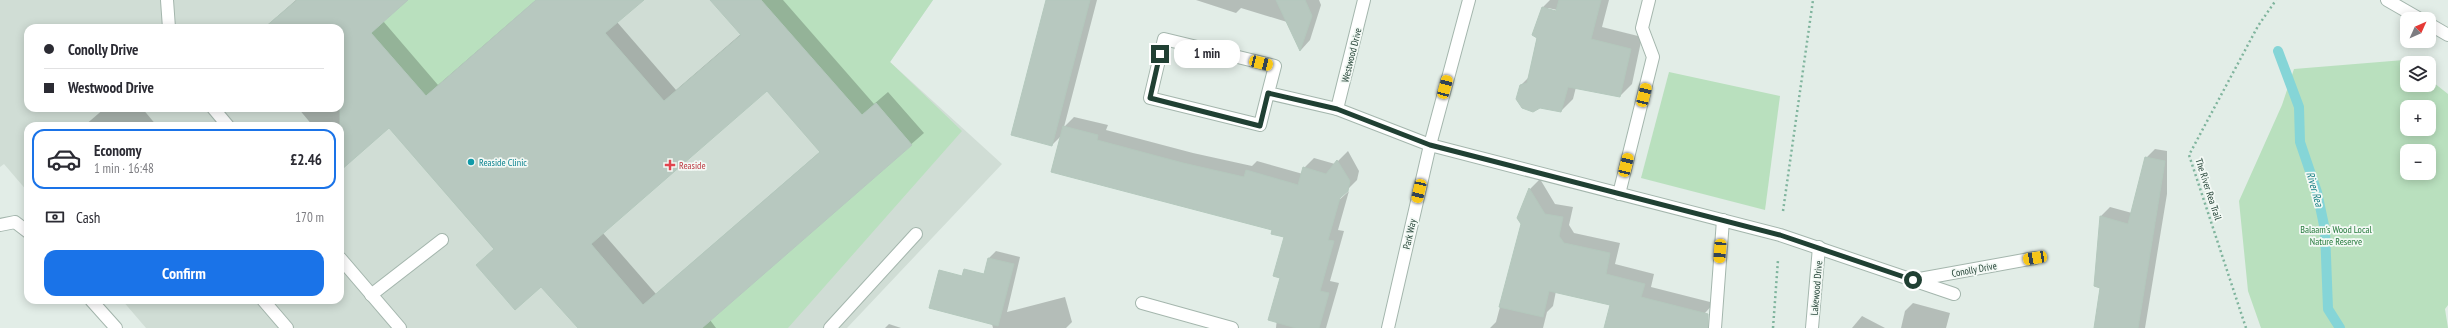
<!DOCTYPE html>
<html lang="en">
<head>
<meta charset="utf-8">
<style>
  body { margin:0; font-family:"PT Sans Narrow",sans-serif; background:#f2f2f3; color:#2b2b33; height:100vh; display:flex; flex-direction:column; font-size:15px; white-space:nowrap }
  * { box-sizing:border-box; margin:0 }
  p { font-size:13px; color:#7c7c81 }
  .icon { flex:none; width:22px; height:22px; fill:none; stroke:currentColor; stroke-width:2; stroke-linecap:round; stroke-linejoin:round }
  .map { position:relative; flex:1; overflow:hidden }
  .side { position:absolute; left:24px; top:122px; width:320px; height:182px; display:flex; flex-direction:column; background:#fff; border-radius:12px; box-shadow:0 2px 10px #0003 }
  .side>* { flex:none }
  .hud { position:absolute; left:24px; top:24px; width:320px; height:88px; border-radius:12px; box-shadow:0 2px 10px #0003; display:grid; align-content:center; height:88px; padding:0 20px; background:#fff }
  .needle { width:26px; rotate:45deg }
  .fabs { position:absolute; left:2400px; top:12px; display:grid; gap:8px }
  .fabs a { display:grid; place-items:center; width:36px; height:36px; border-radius:8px; background:#fff; box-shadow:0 2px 10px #0003; font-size:20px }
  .end { position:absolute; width:18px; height:18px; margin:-9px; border:5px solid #204033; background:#fff; box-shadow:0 0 0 2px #fff }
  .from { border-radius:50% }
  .bubble { position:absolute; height:28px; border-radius:12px; background:#fff; box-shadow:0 2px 10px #0003; font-size:13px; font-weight:600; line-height:28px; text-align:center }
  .car { position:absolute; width:12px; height:24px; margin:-12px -6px; border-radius:5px; box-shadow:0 0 3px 1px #0007; background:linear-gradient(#f5c518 24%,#345 0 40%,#f5c518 0 76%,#345 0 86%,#f5c518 0) }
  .hud b { display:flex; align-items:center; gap:14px; height:38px; font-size:15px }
  .hud b+b { border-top:1px solid #e1e1e2 }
  .hud i { width:10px; height:10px; background:#2b2b33 }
  ul { padding:7px 0 0; list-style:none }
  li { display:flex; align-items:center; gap:12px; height:60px; margin:0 8px 6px; padding:0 12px; border:2px solid transparent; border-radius:12px }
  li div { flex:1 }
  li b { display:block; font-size:15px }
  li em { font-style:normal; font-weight:600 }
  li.on { border-color:#1a73e8 }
  li>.icon { width:36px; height:36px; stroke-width:1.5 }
  .pay { display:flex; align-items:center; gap:10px; height:44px; padding:0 20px; font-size:15px }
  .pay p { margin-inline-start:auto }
  .primary-button { display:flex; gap:8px; margin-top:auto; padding:8px 20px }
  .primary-button a { flex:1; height:46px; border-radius:12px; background:#1a73e8; color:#fff; font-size:16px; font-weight:600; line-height:46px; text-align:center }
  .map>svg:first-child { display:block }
  .built { fill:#d0ddd5; fill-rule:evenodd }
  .green { fill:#b9e0be; fill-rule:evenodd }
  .shadow { fill:#0003; fill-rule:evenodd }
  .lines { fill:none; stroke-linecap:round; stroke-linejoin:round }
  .stream { stroke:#85d5d7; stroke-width:10 }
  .building { fill:#b7c8bf; stroke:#b4c8bd; fill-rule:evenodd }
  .minor-casing { stroke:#a4b6ad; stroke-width:14 }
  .path { stroke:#7fb49d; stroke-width:2.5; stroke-dasharray:2 3; stroke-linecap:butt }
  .minor { stroke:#fff; stroke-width:12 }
  .route { stroke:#204033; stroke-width:5 }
  .culture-dot { fill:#0f9aa8; stroke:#f3f9f5; stroke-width:1.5 }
  .health-dot { fill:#e0444e; stroke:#f3f9f5; stroke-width:1.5 }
  .labels { text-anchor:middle; stroke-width:3.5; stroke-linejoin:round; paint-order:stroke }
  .street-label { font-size:10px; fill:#204033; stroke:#f3f9f5 }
  .culture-label { font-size:10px; fill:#0d838f; stroke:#f3f9f5; text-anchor:start }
  .health-label { font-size:10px; fill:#be3a42; stroke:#f3f9f5; text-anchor:start }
  .park-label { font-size:10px; fill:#277b3d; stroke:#f3f9f5 }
  .water-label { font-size:11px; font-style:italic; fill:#157d82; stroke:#f3f9f5 }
</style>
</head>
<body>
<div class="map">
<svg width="2448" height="328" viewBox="0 0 2448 328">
  <rect width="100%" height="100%" fill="#e2ede7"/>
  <!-- built -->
  <path class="built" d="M0 0H933L890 62 1002 164 847 328H146L122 300H340V126H28V192L4 164 0 167ZM28 28H340V108H28Z"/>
  <!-- green -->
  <g class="green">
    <polygon points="408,0 536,0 426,96 371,33"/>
    <polygon points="761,0 933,0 890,62 962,131 788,328 702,328 912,145 876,103 862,115"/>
    <path d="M2404 60 2408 63 2407 85H2429V79L2448 94V305L2445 309 2448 328H2261L2248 291 2239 201 2282 105 2294 69ZM2407 107H2429V129H2407ZM2407 151H2429V173H2407Z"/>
    <polygon points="1669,72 1780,96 1765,210 1641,178"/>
  </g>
  <!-- shadow -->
  <g class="shadow">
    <path d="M296 0H408L383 21 438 85 536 0H642L617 22 676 90 741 34 712 0H783L874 104 888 92 924 133 710 320 716 328H579L541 285 477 265 494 249 389 127 340 157V126H313L298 108H340V28H264ZM767 89 821 151 656 294 602 232Z"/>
    <polygon points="1047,0 1097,0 1064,127 1074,117 1108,125 1106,130 1193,153 1252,166 1257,161 1303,174 1304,168 1314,158 1335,164 1348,151 1359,171 1357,180 1336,201 1337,202 1349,191 1338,230 1344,231 1330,281 1339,283 1326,328 1276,328 1285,237 1273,229 1062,135 1052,145"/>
    <polygon points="1196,0 1319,0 1321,5 1310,40 1301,50 1287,22 1241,8 1236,13"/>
    <path d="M1550 0H1609L1602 27 1642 37 1632 84 1620 96 1576 87 1573 99 1561 111 1521 85 1529 77 1543 7ZM1548 8 1562 11 1561 13 1548 10Z"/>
    <polygon points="105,108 142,108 157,126 84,126"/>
    <polygon points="2155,149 2167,151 2167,194 2145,328 2095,328 2101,287 2095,286 2101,216 2110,207 2132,213 2146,158"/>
    <polygon points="1540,179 1555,204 1573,207 1569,225 1574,233 1620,243 1615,264 1654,274 1651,287 1714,303 1705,313 1662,328 1605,328 1612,304 1556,291 1553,306 1547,312 1543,328 1490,328 1496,322 1522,224 1518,218 1530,189"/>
    <polygon points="996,251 1020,257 1007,312 1065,297 1072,322 1066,328 993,328 982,284 989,258"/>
    <polygon points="1913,303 1950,313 1946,328 1901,328 1905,311"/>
    <polygon points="1862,316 1885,328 1852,328"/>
    <polygon points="889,324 901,328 885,328"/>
  </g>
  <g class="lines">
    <!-- stream -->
    <polyline class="stream" points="2278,51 2299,107 2300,142 2317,192 2325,230 2328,309 2340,328"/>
  </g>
  <!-- building -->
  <g class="building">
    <path d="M297 0H408L371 33 426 96 536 0H644L605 33 664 101 741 35 710 0H761L862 115 876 103 912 145 702 328H578L541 287 515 310 476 265 494 249 389 128 340 171V28H264ZM767 91 820 152 643 305 591 244Z"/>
    <polygon points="1046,0 1090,0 1052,146 1011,135"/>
    <polygon points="1276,0 1305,0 1312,16 1300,51"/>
    <polygon points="1559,0 1601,0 1591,39 1631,49 1620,97 1568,87 1561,112 1540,108 1533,112 1522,108 1516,99 1520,85 1527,83 1537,38 1532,35 1542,7 1556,11"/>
    <polygon points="1063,126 1098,135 1097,140 1183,163 1244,177 1246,170 1298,185 1303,167 1326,174 1337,160 1350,181 1348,191 1340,198 1328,240 1334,241 1320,291 1329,293 1319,328 1296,328 1268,320 1280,278 1273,276 1284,237 1271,234 1272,230 1051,172"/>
    <polygon points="2145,157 2165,161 2138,328 2094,328 2100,288 2094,286 2100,216 2128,224"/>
    <polygon points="1529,188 1545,214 1563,217 1559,236 1564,243 1610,253 1606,274 1645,284 1641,297 1708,314 1708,328 1604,328 1610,305 1549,291 1543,317 1499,307 1521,224 1517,218"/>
    <polygon points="988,258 1014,264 998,326 929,308 939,270 962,276 964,269 984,274"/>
  </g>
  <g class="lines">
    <defs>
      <g id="minor">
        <polyline points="167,0 169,28"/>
        <polyline points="1364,0 1337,109 1430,145 1780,235 1954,294"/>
        <polyline points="2387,0 2420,19"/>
        <polyline points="2429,24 2448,35"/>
        <polyline points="1268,93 1275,66 1164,39 1150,98 1260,125 1268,93 1337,109"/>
        <polyline points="213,108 228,126"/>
        <polyline points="1619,194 1653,57 1642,28 1649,0"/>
        <polyline points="0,225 15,222 28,232"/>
        <polyline points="340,258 400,328"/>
        <polyline points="1914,280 2035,258"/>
        <polyline points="371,295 442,240"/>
        <polyline points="91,300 116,328"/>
        <polyline points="263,300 287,328"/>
        <polyline points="1142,303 1232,328"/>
        <polyline points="830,328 916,234"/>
        <polyline points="1388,328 1430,145 1469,0"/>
        <polyline points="1715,328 1723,220"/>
        <polyline points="1812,328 1819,247"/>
      </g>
    </defs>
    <!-- minor casing -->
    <use href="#minor" class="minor-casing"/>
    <!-- path -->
    <g class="path">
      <polyline points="1783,211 1813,0"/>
      <polyline points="1773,328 1778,260"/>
      <polyline points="2246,328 2189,155 2258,26 2276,0"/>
    </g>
    <!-- minor -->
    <use href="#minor" class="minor"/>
  </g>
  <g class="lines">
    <!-- route -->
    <polyline class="route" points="1160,54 1150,98 1260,126 1268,93 1337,109 1430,145 1780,235 1913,280"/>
  </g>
  <!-- markers -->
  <circle class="culture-dot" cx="471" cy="162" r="4"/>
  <path class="health-dot" d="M668 159h4v4h4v4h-4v4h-4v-4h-4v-4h4z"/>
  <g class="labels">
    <!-- street labels -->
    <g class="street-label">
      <text transform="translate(1351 55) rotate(-76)" y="4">Westwood Drive</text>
      <text transform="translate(2209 189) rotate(72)" y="4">The River Rea Trail</text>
      <text transform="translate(1409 234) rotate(-77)" y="4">Park Way</text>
      <text transform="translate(1974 269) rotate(-10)" y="4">Conolly Drive</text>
      <text transform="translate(1816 288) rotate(-85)" y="4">Lakewood Drive</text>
    </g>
    <!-- culture labels -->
    <g class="culture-label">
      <text x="479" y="166">Reaside Clinic</text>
    </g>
    <!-- health labels -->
    <g class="health-label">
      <text x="679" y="169">Reaside</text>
    </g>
    <!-- park labels -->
    <g class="park-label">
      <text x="2336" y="233">Balaam's Wood Local<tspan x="2336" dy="12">Nature Reserve</tspan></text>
    </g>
    <!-- water labels -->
    <g class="water-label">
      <text transform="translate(2315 189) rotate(74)" y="4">River Rea</text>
    </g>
  </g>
</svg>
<div class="fabs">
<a><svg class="needle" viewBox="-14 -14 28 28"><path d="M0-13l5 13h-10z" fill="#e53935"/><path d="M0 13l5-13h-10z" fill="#7c7c81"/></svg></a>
<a><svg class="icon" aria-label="layers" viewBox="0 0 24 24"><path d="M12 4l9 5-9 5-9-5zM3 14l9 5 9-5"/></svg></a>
<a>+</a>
<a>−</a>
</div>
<i class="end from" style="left:1913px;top:280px"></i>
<i class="end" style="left:1160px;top:54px"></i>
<div class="bubble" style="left:1174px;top:40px;width:66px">1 min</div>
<i class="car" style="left:1261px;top:63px;rotate:104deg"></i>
<i class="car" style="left:1445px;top:87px;rotate:15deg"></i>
<i class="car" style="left:1644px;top:95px;rotate:14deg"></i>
<i class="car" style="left:1626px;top:165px;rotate:14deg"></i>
<i class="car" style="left:1419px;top:191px;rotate:193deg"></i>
<i class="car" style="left:1720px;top:251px;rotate:184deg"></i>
<i class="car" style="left:2035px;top:258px;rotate:260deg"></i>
<div class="hud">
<b><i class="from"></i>Conolly Drive</b>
<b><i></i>Westwood Drive</b>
</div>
<section class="side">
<ul>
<li class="on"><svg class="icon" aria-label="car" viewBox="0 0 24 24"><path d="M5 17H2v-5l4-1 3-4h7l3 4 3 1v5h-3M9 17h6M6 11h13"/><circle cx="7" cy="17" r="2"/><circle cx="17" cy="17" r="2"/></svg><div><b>Economy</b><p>1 min · 16:48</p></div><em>£2.46</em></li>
</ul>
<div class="pay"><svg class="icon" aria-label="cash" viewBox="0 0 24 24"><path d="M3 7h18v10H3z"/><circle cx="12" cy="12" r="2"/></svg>Cash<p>170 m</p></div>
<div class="primary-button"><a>Confirm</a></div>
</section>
</div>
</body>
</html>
